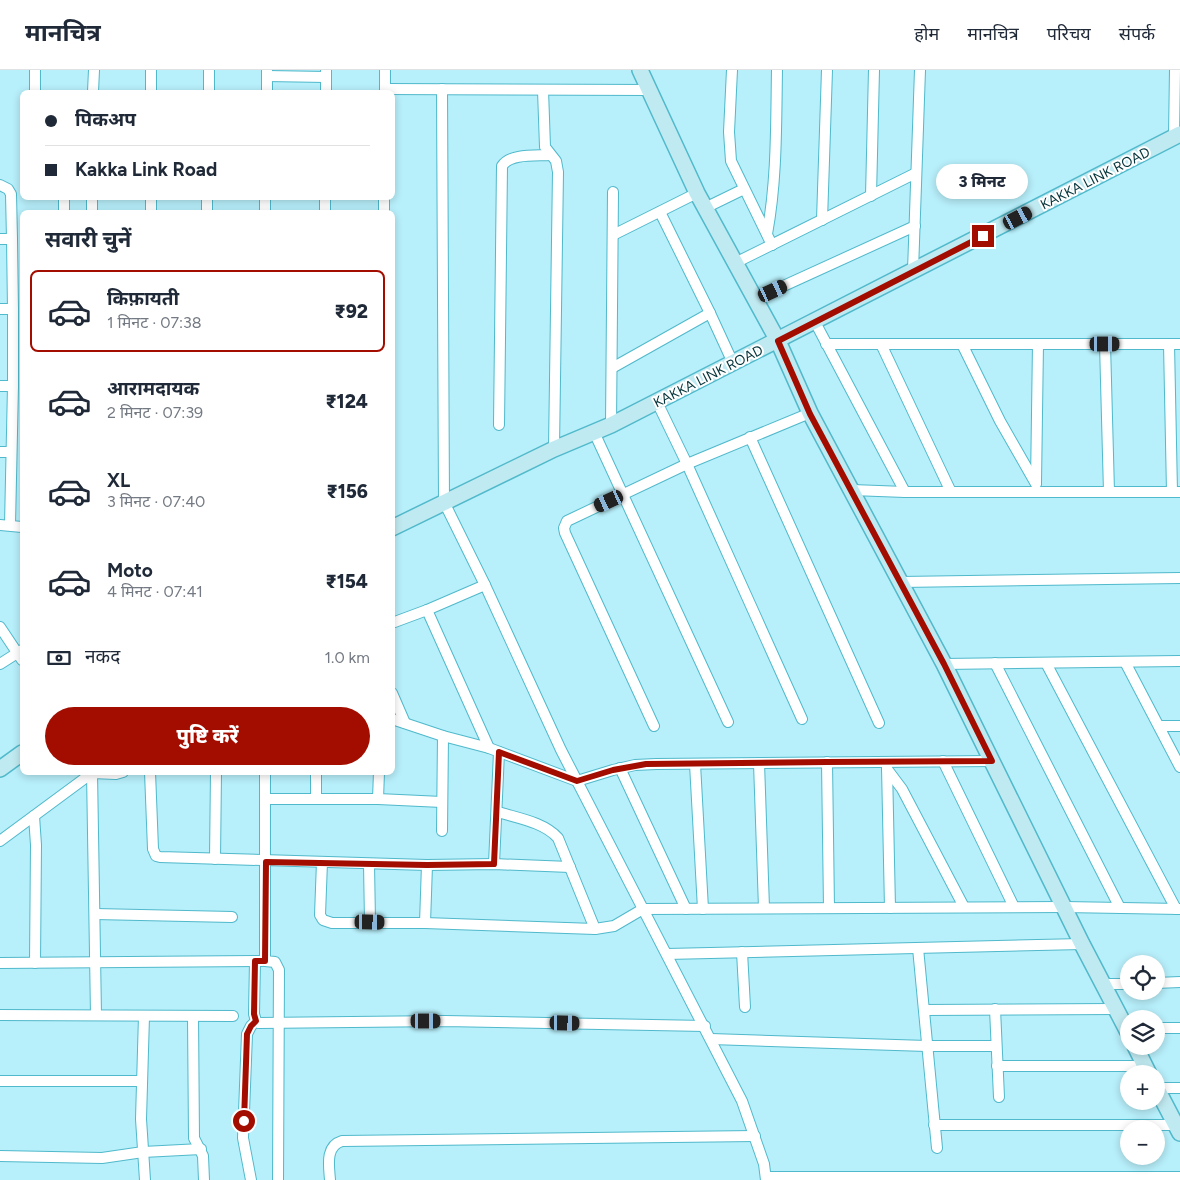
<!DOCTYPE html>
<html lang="hi">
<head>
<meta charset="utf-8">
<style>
  body { margin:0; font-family:Figtree,"Noto Sans Devanagari",sans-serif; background:#f6f6f7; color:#1f2937; height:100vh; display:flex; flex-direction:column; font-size:19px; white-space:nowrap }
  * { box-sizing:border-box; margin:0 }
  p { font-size:16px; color:#747a83 }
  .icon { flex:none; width:28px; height:28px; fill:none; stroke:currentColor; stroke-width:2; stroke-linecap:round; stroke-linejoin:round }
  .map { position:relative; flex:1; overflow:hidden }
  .drawer { position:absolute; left:20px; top:140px; width:375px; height:565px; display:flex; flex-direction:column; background:#fff; border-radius:8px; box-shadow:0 2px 8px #0003 }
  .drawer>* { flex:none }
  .banner { position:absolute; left:20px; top:20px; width:375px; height:110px; border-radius:8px; box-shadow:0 2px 8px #0003; display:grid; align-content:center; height:110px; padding:0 25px; background:#fff }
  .controls { position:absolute; left:1120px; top:885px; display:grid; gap:10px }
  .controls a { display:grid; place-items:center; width:45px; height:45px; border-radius:50%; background:#fff; box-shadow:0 2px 8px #0003; font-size:25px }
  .end { position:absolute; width:22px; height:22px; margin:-11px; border:6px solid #a30d00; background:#fff; box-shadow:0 0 0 2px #fff }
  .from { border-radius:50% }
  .bubble { position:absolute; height:35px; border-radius:18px; background:#fff; box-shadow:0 2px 8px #0003; font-size:16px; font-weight:800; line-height:35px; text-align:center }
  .car { position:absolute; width:15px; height:30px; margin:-15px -8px; border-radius:6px; box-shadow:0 0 4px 1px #0007; background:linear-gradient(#222 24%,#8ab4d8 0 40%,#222 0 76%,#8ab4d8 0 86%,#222 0) }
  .banner b { display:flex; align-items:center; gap:18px; height:48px; font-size:19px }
  .banner b+b { border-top:1px solid #e0e1e3 }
  .banner i { width:12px; height:12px; background:#1f2937 }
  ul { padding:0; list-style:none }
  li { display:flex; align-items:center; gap:15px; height:82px; margin:0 10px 8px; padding:0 15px; border:2px solid transparent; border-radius:8px }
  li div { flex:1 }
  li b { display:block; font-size:19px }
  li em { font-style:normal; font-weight:800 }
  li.selected { border-color:#a30d00 }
  li>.icon { width:45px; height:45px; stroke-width:1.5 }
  h2 { padding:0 25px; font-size:22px; line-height:60px }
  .pay { display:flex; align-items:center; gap:12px; height:55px; padding:0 25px; font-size:19px }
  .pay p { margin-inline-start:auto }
  .action { display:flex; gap:10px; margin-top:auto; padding:10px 25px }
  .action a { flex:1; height:58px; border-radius:30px; background:#a30d00; color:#fff; font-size:20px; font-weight:800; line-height:58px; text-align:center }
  header { display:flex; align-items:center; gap:30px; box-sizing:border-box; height:70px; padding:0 25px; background:#fff; border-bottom:1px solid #e0e1e3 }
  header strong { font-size:24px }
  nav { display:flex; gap:28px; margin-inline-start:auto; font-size:18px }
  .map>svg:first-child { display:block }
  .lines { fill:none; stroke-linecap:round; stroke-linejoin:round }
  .street-casing { stroke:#50b9cb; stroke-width:12 }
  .secondary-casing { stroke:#50b9cb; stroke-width:18 }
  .street { stroke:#fff; stroke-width:10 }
  .secondary { stroke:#c0eaf1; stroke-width:15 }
  .route { stroke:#a30d00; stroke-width:6 }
  .labels { text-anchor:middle; stroke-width:4; stroke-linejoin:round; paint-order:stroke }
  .street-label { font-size:14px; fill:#05353c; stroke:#fff }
</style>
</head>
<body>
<header>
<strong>मानचित्र</strong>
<nav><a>होम</a><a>मानचित्र</a><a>परिचय</a><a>संपर्क</a></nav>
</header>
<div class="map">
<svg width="1180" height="1110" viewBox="0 0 1180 1110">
  <rect width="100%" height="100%" fill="#b7effa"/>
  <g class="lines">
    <defs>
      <g id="street">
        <polyline points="732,0 729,62 731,91 772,175"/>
        <polyline points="267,6 326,7"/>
        <polyline points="385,19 650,20"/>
        <polyline points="442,19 444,432 485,515 561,680 742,1031 764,1094 766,1110"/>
        <polyline points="543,20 545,77 556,91 558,102 554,379"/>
        <polyline points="35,22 35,0"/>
        <polyline points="93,22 94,0"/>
        <polyline points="151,22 151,0"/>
        <polyline points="209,22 209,0"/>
        <polyline points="267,22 267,1"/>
        <polyline points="326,22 326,1"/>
        <polyline points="385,22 385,0"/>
        <polyline points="1174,67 1175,0"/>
        <polyline points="0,115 8,119 11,124 12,169"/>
        <polyline points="871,126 874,0"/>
        <polyline points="64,128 64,142"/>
        <polyline points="705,138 744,119"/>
        <polyline points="92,142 92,128"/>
        <polyline points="151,142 151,128"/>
        <polyline points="207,142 207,128"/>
        <polyline points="265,142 265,128"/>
        <polyline points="325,142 325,128"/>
        <polyline points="384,142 384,128"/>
        <polyline points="660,142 710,243 733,293"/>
        <polyline points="822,150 827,0"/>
        <path d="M767 164C777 110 776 55 777 0"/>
        <polyline points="613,165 697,123"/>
        <polyline points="0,169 12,169 13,239"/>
        <polyline points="735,193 916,103"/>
        <polyline points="913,201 920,0"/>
        <polyline points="755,229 915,156"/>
        <polyline points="0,239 13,239 13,316 10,455"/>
        <polyline points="815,252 905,422"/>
        <polyline points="826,274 1180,274"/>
        <polyline points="881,274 951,422"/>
        <polyline points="962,274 1000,351 1036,414"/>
        <polyline points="1105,274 1109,422"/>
        <polyline points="1169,274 1172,422"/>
        <polyline points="612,298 710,243"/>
        <polyline points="0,316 13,316"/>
        <polyline points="657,332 687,394 802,649"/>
        <path d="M499 355 502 96C510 83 537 86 550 85"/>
        <polyline points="611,355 613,122"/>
        <polyline points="594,362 728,652"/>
        <polyline points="750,367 879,653"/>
        <polyline points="0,382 11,382"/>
        <polyline points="1036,413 1038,274"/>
        <polyline points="852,420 905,422 1180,422"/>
        <polyline points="0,455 22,457"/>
        <polyline points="901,512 1180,508"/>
        <polyline points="427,540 489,678"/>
        <polyline points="392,553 427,540 485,515"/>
        <polyline points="0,557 22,590"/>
        <polyline points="1125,592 1180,697"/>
        <polyline points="995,593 1120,838"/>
        <polyline points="1046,593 1176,839"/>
        <polyline points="0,594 22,580"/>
        <polyline points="944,594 1180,591"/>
        <polyline points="392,623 405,653"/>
        <polyline points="392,649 443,666 489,678 577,711 613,700 635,695 656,694 992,691"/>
        <polyline points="654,656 565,463 564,458 567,451 687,394 810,343"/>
        <polyline points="1159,656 1180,656"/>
        <polyline points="943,691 1014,837"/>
        <polyline points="827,692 829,838"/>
        <polyline points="759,693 764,838"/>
        <polyline points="695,694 703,839"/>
        <polyline points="887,697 890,838"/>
        <polyline points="620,698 686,839"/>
        <polyline points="887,699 902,719 964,837"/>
        <polyline points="92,702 96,945"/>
        <polyline points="150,702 153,779 156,786 160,787 427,795"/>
        <polyline points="265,702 265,891 275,892 279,900 278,1110"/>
        <polyline points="316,702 316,729"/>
        <polyline points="265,729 378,729 442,732"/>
        <polyline points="378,729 379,702"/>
        <path d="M498 742C517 748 544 752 558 768L595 859"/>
        <polyline points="34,746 36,775 35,893"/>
        <polyline points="442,761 443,666"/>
        <polyline points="0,771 92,703 116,704 123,702"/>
        <polyline points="215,789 216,702"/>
        <polyline points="322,792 320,845 323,850 332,853 425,853 595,859 614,856 643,839 1064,837 1180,839"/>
        <polyline points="369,794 370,852"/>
        <polyline points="494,794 499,682"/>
        <polyline points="95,844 232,847"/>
        <polyline points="425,853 427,795 494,794 570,797"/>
        <polyline points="918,878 937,1078"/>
        <polyline points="742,882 745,937"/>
        <polyline points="667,884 1082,874"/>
        <polyline points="255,891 254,944 256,951 259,953 445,951 705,956"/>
        <polyline points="0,893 262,891"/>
        <polyline points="1156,913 1180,912"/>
        <polyline points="1103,914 1129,914"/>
        <polyline points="995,939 999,1027"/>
        <polyline points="924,940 1116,939"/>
        <polyline points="0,945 233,946"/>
        <polyline points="144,946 141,1049 145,1110"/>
        <polyline points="193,946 194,1068 203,1086 204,1110"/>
        <polyline points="1156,958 1180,958"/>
        <polyline points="711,969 927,976 996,976"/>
        <polyline points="997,996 1145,996"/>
        <polyline points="0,1011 142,1011"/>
        <polyline points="1157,1018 1180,1018"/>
        <polyline points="934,1055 1176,1055"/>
        <polyline points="0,1086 102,1088 143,1082 201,1079"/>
        <polyline points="766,1107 1180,1107"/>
        <polyline points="251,1110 243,1068 247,964 251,956 256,951"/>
        <path d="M330 1110C329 1096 325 1076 342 1071L755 1066"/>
      </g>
      <g id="secondary">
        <polyline points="640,0 697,123 778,271 810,343 944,594 1082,874 1129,964"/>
        <polyline points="392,458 554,379 611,355 1180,64"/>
        <polyline points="0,699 22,683"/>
        <polyline points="1135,976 1149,1004"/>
        <polyline points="1156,1017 1180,1063"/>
      </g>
    </defs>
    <!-- street casing -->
    <use href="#street" class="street-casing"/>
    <!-- secondary casing -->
    <use href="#secondary" class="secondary-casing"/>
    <!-- street -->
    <use href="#street" class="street"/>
    <!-- secondary -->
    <use href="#secondary" class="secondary"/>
  </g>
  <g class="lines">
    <!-- route -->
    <polyline class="route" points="244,1051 247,964 251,956 256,951 254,944 255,891 265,891 266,792 427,795 494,794 499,682 577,711 613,700 646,694 827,692 992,691 944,594 810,344 778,271 983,166"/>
  </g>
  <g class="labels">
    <!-- street labels -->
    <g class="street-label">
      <text transform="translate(1095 108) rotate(-27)" y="5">KAKKA LINK ROAD</text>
      <text transform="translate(708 306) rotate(-27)" y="5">KAKKA LINK ROAD</text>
    </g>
  </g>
</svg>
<div class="controls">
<a><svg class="icon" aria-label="locate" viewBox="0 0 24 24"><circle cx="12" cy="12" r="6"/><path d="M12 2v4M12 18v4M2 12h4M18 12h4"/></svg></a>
<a><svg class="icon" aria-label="layers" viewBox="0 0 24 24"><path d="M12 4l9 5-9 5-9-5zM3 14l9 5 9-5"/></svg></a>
<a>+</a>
<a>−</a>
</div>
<i class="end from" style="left:244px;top:1051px"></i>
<i class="end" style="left:983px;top:166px"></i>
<div class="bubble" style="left:936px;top:94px;width:92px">3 मिनट</div>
<i class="car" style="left:1018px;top:148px;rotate:63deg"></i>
<i class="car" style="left:773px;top:221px;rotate:65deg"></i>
<i class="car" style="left:1105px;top:274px;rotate:90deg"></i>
<i class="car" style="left:609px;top:431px;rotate:245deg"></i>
<i class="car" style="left:370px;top:852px;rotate:91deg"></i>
<i class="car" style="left:426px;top:951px;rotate:90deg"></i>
<i class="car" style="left:565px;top:953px;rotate:91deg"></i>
<div class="banner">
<b><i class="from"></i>पिकअप</b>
<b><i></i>Kakka Link Road</b>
</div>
<section class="drawer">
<h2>सवारी चुनें</h2>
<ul>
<li class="selected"><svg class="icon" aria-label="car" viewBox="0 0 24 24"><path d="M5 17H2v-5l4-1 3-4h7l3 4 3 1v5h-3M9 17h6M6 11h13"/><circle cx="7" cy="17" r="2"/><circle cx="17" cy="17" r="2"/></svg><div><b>किफ़ायती</b><p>1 मिनट · 07:38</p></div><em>₹92</em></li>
<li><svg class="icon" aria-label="car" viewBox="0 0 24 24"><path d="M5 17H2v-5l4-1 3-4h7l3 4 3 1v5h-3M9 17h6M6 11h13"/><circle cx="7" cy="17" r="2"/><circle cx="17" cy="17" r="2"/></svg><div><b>आरामदायक</b><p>2 मिनट · 07:39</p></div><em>₹124</em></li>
<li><svg class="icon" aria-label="car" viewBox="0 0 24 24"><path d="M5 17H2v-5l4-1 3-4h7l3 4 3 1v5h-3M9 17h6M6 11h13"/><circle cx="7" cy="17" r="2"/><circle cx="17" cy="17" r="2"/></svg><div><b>XL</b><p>3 मिनट · 07:40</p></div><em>₹156</em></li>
<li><svg class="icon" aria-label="car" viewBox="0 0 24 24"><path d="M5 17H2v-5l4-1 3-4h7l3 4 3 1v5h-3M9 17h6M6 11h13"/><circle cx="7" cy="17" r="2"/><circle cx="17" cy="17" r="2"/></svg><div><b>Moto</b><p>4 मिनट · 07:41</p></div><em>₹154</em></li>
</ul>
<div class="pay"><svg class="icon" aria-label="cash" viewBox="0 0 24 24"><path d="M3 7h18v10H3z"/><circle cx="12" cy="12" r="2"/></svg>नकद<p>1.0 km</p></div>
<div class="action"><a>पुष्टि करें</a></div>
</section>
</div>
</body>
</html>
